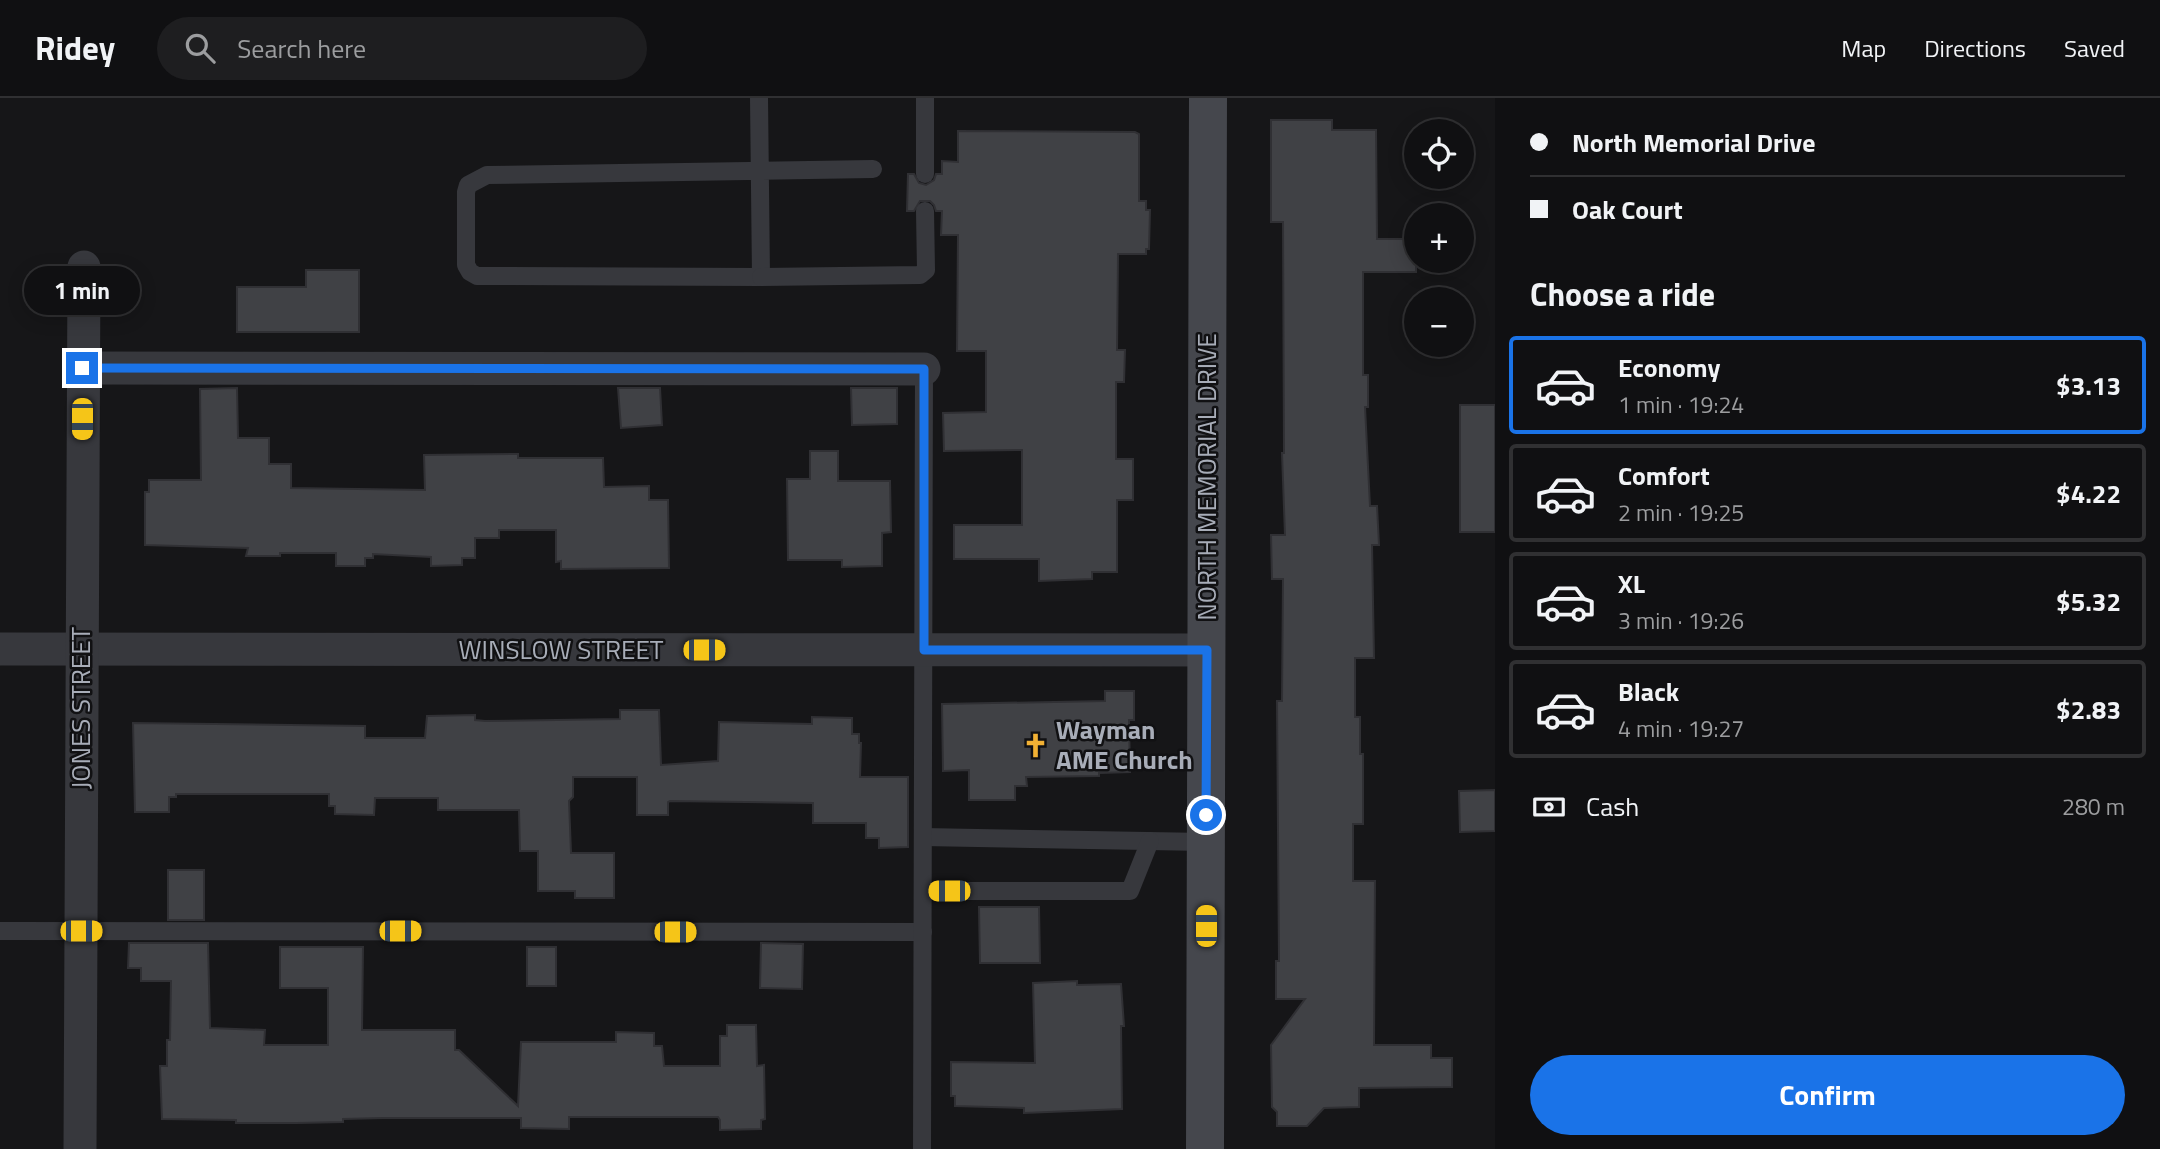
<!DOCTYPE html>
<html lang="en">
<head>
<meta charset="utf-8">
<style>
  body { margin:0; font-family:"Titillium Web",sans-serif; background:#1e1e20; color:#f1f3f6; height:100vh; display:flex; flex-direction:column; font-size:26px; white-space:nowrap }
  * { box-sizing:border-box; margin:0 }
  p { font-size:23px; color:#9c9d9f }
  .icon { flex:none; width:38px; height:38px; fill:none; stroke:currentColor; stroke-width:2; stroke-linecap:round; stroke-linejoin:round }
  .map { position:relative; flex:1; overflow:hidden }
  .details { display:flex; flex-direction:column; background:#101012; width:665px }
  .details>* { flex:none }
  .banner { display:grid; align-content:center; height:154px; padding:0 35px; background:#101012 }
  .tools { position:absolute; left:1404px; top:21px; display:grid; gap:14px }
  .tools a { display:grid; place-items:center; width:70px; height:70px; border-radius:50%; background:#101012; box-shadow:0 4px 18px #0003,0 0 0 2px #303032; font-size:35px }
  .end { position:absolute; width:32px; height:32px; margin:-16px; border:9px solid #1a73e8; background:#fff; box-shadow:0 0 0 4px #fff }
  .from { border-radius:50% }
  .bubble { position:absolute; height:49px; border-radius:24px; background:#101012; box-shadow:0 4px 18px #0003,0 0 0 2px #303032; font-size:23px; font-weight:700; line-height:49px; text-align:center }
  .car { position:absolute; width:21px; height:42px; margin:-21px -10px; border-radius:9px; box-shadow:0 0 5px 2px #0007; background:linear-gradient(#f5c518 24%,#345 0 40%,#f5c518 0 76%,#345 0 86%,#f5c518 0) }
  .banner b { display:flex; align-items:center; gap:24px; height:66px; font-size:26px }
  .banner b+b { border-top:2px solid #303032 }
  .banner i { width:18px; height:18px; background:#f1f3f6 }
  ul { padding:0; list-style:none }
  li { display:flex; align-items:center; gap:21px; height:98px; margin:0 14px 10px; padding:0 21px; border:4px solid #303032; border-radius:7px }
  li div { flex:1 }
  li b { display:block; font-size:26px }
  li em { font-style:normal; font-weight:700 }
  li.current { border-color:#1a73e8 }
  li>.icon { width:63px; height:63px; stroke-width:1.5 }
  h2 { padding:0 35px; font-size:32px; line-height:84px }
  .pay { display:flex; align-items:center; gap:18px; height:77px; padding:0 35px; font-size:26px }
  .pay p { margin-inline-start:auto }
  .cta { display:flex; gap:14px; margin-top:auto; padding:14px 35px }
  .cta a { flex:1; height:80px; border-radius:42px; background:#1a73e8; color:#fff; font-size:28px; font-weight:700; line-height:80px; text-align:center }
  header { display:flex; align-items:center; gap:42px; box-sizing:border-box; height:98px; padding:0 35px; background:#101012; border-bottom:2px solid #303032 }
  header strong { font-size:33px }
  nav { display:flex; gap:38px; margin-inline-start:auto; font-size:24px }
  .search { width:490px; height:63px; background:#1e1e20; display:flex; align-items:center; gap:18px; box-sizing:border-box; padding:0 24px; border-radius:38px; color:#9c9d9f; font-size:26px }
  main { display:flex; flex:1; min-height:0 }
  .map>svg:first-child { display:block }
  .building { fill:#404145; stroke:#303034; stroke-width:2 }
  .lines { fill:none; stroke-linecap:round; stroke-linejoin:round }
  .service { stroke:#37383d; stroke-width:18 }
  .minor { stroke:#37383d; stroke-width:33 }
  .secondary { stroke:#45474d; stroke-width:38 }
  .route { stroke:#1a73e8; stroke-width:9 }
  .labels { text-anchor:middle; stroke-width:5; stroke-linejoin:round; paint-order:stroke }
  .street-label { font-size:26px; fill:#a8adb8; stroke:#111113 }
  .poi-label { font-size:26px; font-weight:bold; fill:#a8adb8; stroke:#111113; text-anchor:start }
</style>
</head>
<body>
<header>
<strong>Ridey</strong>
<div class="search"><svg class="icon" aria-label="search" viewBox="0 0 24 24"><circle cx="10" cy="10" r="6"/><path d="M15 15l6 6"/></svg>Search here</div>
<nav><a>Map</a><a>Directions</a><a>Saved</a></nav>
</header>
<main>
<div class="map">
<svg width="1495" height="1051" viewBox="0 0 1495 1051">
  <rect width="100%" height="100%" fill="#161618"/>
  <!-- building -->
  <g class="building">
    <polygon points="1271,22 1332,22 1332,32 1376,32 1377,141 1416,141 1416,174 1363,174 1363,277 1368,277 1368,309 1365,309 1370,408 1377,408 1379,447 1372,447 1374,560 1355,560 1355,619 1360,619 1360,656 1363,656 1363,726 1353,726 1353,783 1375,783 1374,947 1431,947 1431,960 1452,960 1452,989 1359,990 1359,1009 1324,1010 1307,1028 1277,1028 1277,1014 1272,1009 1271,947 1305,901 1276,901 1276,863 1279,863 1277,603 1282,603 1283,481 1272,481 1271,437 1285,437 1282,355 1284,355 1283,124 1271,124"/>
    <polygon points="958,33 1135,34 1139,36 1139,103 1146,103 1146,112 1150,112 1149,151 1146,151 1146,156 1118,156 1117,252 1125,252 1124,284 1116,284 1116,361 1133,361 1133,402 1117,402 1117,474 1092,474 1092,481 1039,483 1039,461 954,461 954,427 1022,427 1022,352 944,353 943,315 986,314 986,253 957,253 958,137 941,137 942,113 936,113 934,107 930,103 920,103 914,113 907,113 908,76 914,76 919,85 926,87 934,82 936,76 942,76 942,63 958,64"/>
    <polygon points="306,172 359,172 359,234 237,234 237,189 306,189"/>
    <polygon points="237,290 238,340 269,340 269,366 291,366 291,390 425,392 424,357 518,356 518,360 603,360 604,389 649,388 649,402 668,402 669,470 561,471 561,463 556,464 556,432 499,432 499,440 475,440 475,460 462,460 462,467 431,468 431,459 373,456 373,460 365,460 365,468 336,468 336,455 280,455 280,458 246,458 248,450 145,447 145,394 149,394 149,382 201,382 200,291"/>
    <polygon points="618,290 660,290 662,327 621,330"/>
    <polygon points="851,290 897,290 897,326 852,327"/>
    <rect x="1460" y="307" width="35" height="127"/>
    <polygon points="810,353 838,353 838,383 890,383 891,434 882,435 882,468 842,469 842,462 788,462 787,381 810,381"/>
    <polygon points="1105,593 1134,593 1134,622 1129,622 1130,674 1099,675 1099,678 1026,679 1027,688 1015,688 1015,702 969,702 969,672 943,673 942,606 1105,603"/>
    <polygon points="620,612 659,612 661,667 718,663 719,624 812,626 812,619 852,620 852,636 859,636 859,645 861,645 860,679 908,679 908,749 879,750 879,740 866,740 866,725 813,725 813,705 670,703 668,704 668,717 637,717 637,679 573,679 573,699 569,703 571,755 614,755 614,800 575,800 575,793 538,793 538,753 520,753 519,712 438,712 438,700 375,700 374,717 335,716 335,708 329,708 329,696 176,696 176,699 169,699 169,714 135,714 133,625 365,628 365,640 425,640 427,618 475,617 475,622 485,623 620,621"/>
    <polygon points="1495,692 1495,733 1460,734 1459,693"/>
    <rect x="168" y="772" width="36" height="50"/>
    <polygon points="979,809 1039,809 1040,865 980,865"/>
    <polygon points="129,845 208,845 210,930 265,932 264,947 328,947 328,890 280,890 280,849 363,849 362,932 455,932 455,952 459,952 518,1008 521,944 616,944 616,934 654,935 654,948 662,948 664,968 720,968 720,938 727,938 727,927 756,927 757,968 764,967 765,1021 761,1022 761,1031 720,1032 720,1022 718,1019 569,1019 569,1031 521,1030 521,1020 383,1020 343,1021 343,1024 297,1025 236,1025 236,1022 162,1021 160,968 167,968 167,942 170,942 171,883 141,883 141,870 128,870"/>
    <polygon points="761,845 803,846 802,891 760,890"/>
    <rect x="527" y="849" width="29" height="39"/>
    <polygon points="1077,883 1077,887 1121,886 1124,928 1121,928 1122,1011 1024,1015 1024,1010 955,1008 955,998 951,998 951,964 1035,965 1033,885"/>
  </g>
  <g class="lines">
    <!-- service -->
    <g class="service">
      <polyline points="759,0 761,179 477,178 470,174 466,167 466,94 468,87 487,77 873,71"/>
      <polyline points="925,0 925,76"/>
      <polyline points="761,179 920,177 926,172 925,113"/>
      <polyline points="923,739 1206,744"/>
      <polyline points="923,793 1130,793 1150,743"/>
      <polyline points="0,833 923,834"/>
      <polyline points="922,1051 924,271"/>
    </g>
    <!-- minor -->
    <g class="minor">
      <polyline points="82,270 924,271"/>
      <polyline points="0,551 1207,552"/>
      <polyline points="80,1051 84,169"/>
    </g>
    <!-- secondary -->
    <polyline class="secondary" points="1205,1051 1208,0"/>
  </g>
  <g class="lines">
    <!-- route -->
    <polyline class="route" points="82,270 924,271 924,552 1207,552 1206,717"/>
  </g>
  <!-- icons -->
  <defs>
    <symbol id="church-bare" viewBox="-9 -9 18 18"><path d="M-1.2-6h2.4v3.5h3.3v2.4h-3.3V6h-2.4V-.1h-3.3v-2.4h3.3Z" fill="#f2b134" stroke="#111113" stroke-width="2.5" paint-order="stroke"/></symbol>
  </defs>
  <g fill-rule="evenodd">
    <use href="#church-bare" x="1018" y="630" width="35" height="35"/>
  </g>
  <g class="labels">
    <!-- street labels -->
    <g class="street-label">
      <text transform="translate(1207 379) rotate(-90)" y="9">NORTH MEMORIAL DRIVE</text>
      <text x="561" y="561">WINSLOW STREET</text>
      <text transform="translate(81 610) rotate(-90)" y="9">JONES STREET</text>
    </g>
    <!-- poi labels -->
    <g class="poi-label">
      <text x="1056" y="641">Wayman<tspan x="1056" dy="30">AME Church</tspan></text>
    </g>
  </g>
</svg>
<div class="tools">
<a><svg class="icon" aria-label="locate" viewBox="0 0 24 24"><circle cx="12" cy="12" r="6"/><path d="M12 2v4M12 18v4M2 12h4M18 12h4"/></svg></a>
<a>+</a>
<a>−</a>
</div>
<i class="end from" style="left:1206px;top:717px"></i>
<i class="end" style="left:82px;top:270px"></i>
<div class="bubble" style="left:24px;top:168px;width:116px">1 min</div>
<i class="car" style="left:82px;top:321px;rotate:180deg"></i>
<i class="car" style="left:704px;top:552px;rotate:90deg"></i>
<i class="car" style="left:949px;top:793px;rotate:270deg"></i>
<i class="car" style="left:1206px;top:828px;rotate:0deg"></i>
<i class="car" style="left:81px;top:833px;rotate:90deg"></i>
<i class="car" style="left:400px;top:833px;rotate:90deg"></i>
<i class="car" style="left:675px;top:834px;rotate:90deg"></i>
</div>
<section class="details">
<div class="banner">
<b><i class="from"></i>North Memorial Drive</b>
<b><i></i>Oak Court</b>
</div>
<h2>Choose a ride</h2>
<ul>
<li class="current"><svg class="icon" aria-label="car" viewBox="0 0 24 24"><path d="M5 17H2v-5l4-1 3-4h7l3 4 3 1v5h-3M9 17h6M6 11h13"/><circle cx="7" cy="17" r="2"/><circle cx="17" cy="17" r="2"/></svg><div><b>Economy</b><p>1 min · 19:24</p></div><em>$3.13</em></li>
<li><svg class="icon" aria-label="car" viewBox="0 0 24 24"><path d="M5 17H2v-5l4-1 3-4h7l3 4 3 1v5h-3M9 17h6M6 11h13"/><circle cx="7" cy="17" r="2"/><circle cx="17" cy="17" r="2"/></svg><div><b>Comfort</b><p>2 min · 19:25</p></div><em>$4.22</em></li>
<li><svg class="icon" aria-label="car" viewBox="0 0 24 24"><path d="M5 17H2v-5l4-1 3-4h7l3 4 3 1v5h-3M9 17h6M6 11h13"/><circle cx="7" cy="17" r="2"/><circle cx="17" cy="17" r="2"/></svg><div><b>XL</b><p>3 min · 19:26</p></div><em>$5.32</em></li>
<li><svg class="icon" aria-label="car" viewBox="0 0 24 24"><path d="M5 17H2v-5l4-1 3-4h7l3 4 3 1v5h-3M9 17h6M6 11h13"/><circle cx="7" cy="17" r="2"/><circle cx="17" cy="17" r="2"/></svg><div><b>Black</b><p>4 min · 19:27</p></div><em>$2.83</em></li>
</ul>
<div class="pay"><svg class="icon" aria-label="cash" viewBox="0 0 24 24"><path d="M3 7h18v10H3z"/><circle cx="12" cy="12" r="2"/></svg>Cash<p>280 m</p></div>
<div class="cta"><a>Confirm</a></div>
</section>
</main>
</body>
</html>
